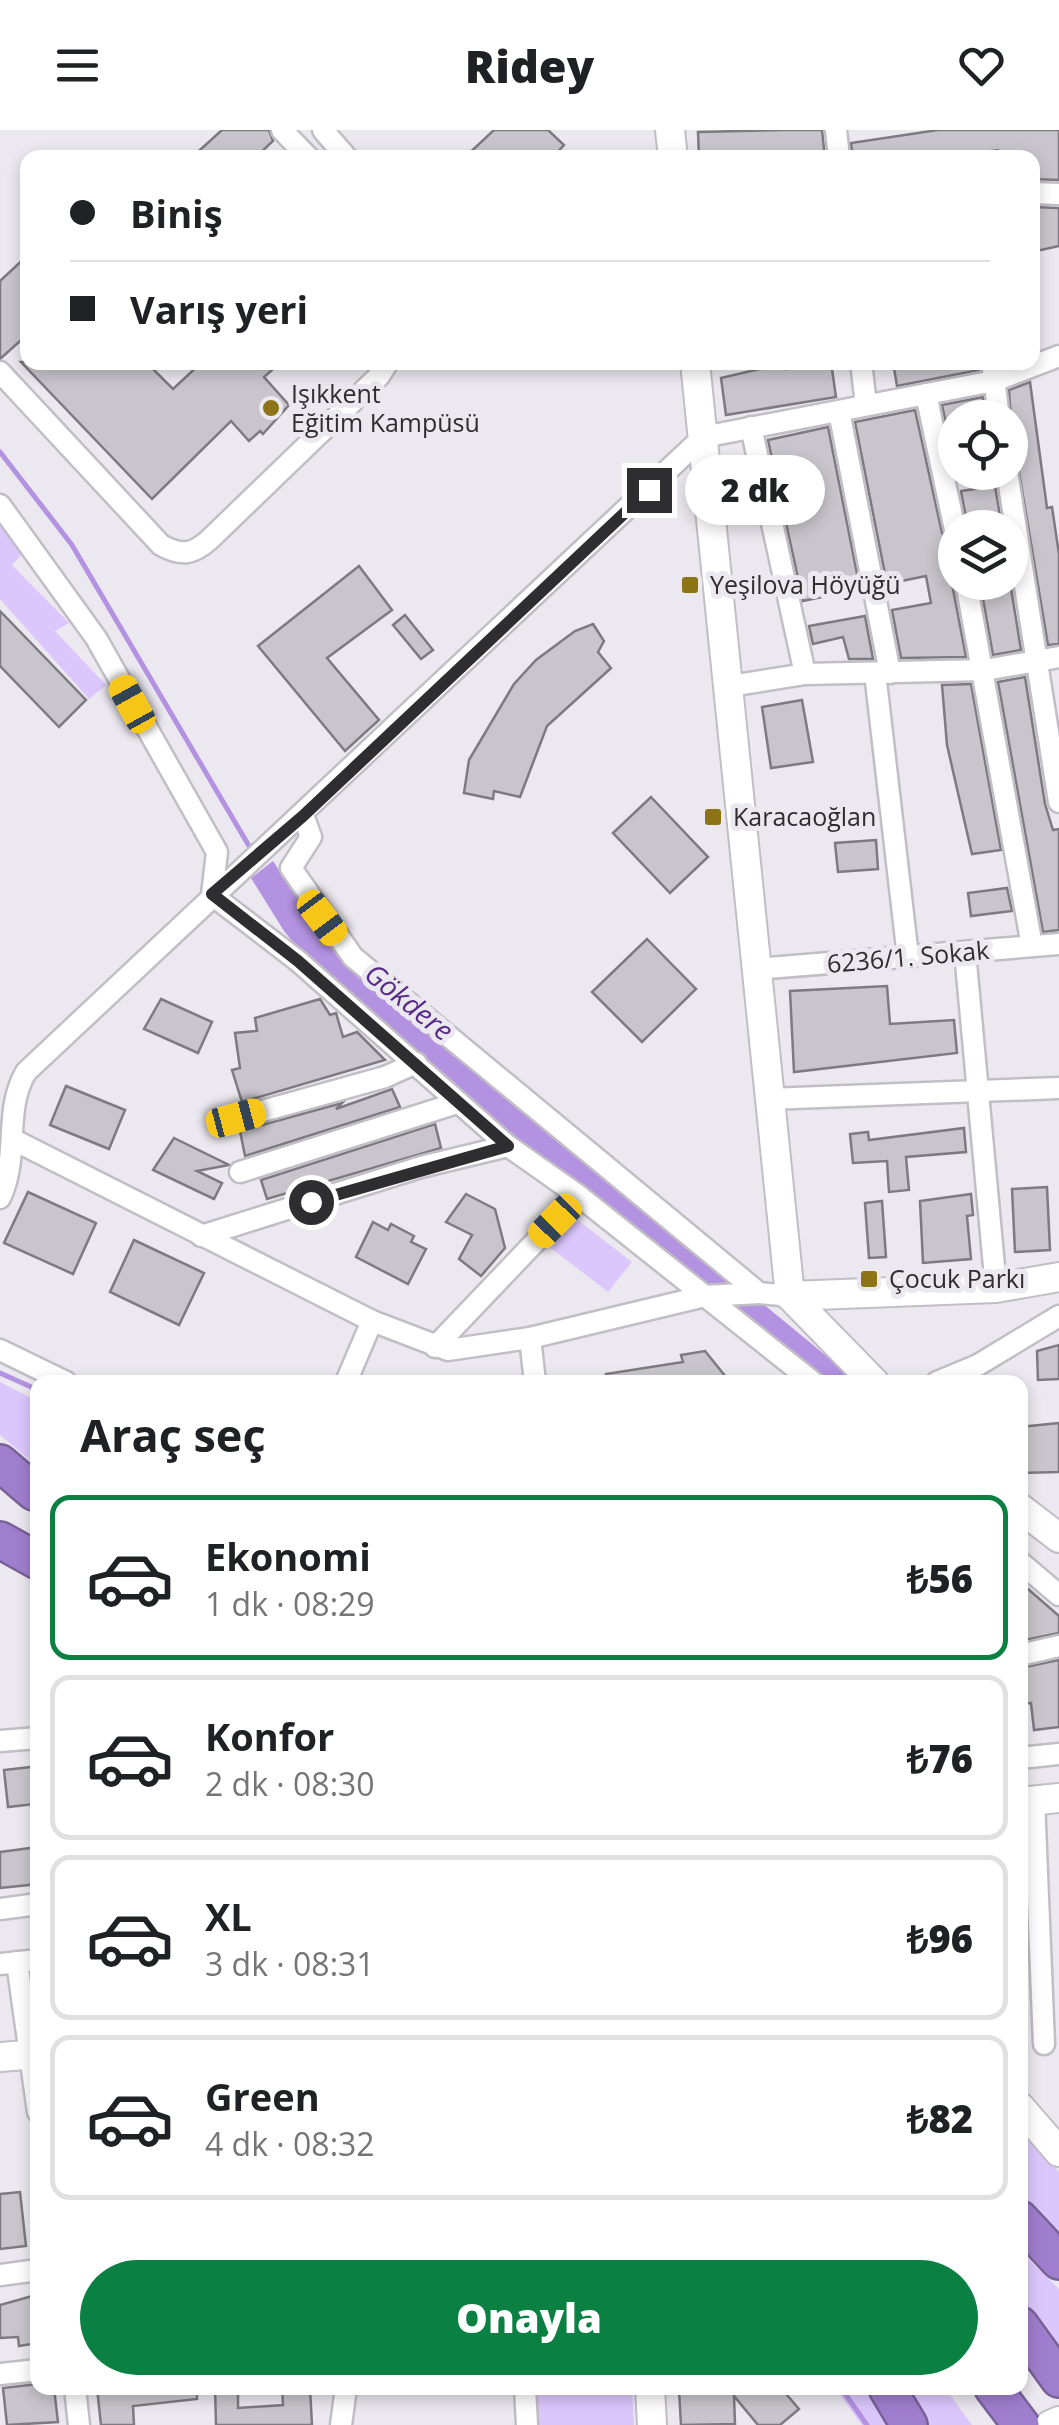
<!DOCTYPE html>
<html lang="tr">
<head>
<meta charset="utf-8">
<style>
  body { margin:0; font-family:"Open Sans",sans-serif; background:#f2f2f2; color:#202124; height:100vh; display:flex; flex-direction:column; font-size:38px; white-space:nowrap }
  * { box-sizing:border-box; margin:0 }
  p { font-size:32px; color:#757577 }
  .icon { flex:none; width:55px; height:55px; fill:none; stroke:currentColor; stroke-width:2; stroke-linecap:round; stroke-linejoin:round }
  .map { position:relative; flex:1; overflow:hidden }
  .drawer { position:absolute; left:30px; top:1245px; width:998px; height:1020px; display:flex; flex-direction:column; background:#fff; border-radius:20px; box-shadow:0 5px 15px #0003 }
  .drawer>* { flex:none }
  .hud { position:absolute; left:20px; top:20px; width:1020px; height:220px; border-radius:20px; box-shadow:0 5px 15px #0003; display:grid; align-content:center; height:220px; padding:0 50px; background:#fff }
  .controls { position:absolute; left:938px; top:270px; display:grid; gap:20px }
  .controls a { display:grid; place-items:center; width:90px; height:90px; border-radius:50%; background:#fff; box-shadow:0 5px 15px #0003; font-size:50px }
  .end { position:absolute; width:45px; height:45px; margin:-22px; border:12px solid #2e2d30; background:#fff; box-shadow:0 0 0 5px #fff }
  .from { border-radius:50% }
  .bubble { position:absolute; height:70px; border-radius:35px; background:#fff; box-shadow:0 5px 15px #0003; font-size:32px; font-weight:800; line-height:70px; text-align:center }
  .car { position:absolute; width:30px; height:60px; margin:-30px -15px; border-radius:12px; box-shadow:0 0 8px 2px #0007; background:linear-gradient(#f5c518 24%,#345 0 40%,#f5c518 0 76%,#345 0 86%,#f5c518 0) }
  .hud b { display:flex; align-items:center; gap:35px; height:95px; font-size:38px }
  .hud b+b { border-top:2px solid #e0e0e0 }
  .hud i { width:25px; height:25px; background:#202124 }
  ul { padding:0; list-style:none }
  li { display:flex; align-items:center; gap:30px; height:165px; margin:0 20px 15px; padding:0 30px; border:5px solid #e0e0e0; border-radius:20px }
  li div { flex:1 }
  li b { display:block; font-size:38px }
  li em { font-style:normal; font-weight:800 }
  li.current { border-color:#0b8043 }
  li>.icon { width:90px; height:90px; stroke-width:1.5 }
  h2 { padding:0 50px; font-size:45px; line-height:120px }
  .button { display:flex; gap:20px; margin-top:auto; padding:20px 50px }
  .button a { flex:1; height:115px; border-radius:60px; background:#0b8043; color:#fff; font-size:40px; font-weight:800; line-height:115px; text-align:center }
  header { display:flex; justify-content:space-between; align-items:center; height:130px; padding:0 50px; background:#fff; font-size:45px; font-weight:800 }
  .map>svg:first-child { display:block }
  .green { fill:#dcc7fd }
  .water { fill:#b392e2 }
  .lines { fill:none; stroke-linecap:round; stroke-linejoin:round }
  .stream { stroke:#b392e2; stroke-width:5 }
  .building { fill:#c8c6cc; stroke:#7d7b81; stroke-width:2.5 }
  .street-casing { stroke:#c1bec5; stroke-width:25 }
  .secondary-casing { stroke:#c1bec5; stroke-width:32 }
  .highway-casing { stroke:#786297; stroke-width:40 }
  .street { stroke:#fff; stroke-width:20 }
  .secondary { stroke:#fff; stroke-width:28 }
  .highway { stroke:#a07ece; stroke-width:35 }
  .route { stroke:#2e2d30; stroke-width:12 }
  .poi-dot { fill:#8c7417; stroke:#ebe8ef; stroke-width:4 }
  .labels { text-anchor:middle; stroke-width:10; stroke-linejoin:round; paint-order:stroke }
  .poi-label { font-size:25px; fill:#2e2d30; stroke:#ebe8ef; text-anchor:start }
  .street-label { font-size:25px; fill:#2e2d30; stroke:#ebe8ef }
  .water-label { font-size:28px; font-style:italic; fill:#582a88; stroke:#ebe8ef }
</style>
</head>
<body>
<header><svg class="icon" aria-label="menu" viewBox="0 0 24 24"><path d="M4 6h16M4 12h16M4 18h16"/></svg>Ridey<svg class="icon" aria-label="heart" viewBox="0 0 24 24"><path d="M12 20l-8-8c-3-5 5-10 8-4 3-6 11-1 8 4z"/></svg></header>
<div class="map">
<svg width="1059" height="2295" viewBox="0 0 1059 2295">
  <rect width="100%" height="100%" fill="#ebe8ef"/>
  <!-- green -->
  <g class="green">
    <polygon points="0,389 21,425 12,435 69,493 55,501 106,555 89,569 0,469"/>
    <polygon points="575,1088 632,1132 608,1162 551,1118"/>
    <polygon points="0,1252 37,1271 37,1336 0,1305"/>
    <polygon points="1020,1996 1059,2042 1059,2118 1020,2077"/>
    <polygon points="1020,2121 1059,2159 1059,2228 1020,2174"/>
    <polygon points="632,2258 634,2295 536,2295 534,2259"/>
    <polygon points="835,2258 873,2258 895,2295 862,2295"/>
    <polygon points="899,2258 945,2258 972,2295 922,2295"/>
  </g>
  <!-- water -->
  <polygon class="water" points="273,731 310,787 350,834 858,1252 821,1252 513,1006 318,843 284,801 251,748"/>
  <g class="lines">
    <!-- stream -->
    <g class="stream">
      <polyline points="0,322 72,415 252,721"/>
      <polyline points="0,1243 38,1260"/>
      <polyline points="841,2258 867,2295"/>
    </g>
  </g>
  <!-- building -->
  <g class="building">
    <polygon points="222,0 269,0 273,11 255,28 191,28"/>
    <polygon points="494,0 548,0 564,15 552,28 464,28"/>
    <polygon points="783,0 822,0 825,28 699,28 698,2"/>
    <polygon points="938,0 1059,0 1059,50 1032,49 1032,28 1003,28 998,20 971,24 971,28 853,28 851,13"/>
    <polygon points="1032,77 1059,78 1059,116 1032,122"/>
    <polygon points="28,125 28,204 0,229 0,151"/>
    <polygon points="21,232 146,232 173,259 202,232 281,232 264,247 289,275 263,304 260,301 249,311 231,291 152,369"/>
    <polygon points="763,232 785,232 786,239 831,232 836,267 726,285 721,248 764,238"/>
    <polygon points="893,232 978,232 979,240 897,256"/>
    <polygon points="1030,252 1047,378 1052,377 1059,424 1059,514 1048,515 1011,294 1009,260"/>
    <polygon points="983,267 985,288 955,288 955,334 942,275"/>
    <polygon points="915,280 942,403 951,413 955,433 952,454 966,527 901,528 892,480 931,473 926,446 887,454 855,292"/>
    <polygon points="828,297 860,459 803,471 768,310"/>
    <polygon points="995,356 1002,398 968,398 961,361"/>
    <polygon points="359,436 392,480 327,528 379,590 345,621 258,516"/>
    <polygon points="980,452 1010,452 1021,520 993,525"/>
    <polygon points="0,481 86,570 59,597 0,536"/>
    <polygon points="405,485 433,520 421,529 393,495"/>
    <polygon points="865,486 873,529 849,529 843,507 813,514 809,496"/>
    <polygon points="593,494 604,511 598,522 611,538 547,596 520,667 494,661 493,669 464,663 469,630 514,554 536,530 575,501"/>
    <polygon points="1025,547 1045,674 1053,700 1059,699 1059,800 1043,802 998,552"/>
    <polygon points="971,554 1001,720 972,724 947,615 942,555"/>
    <polygon points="802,570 813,632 771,638 762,577"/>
    <polygon points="651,667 708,727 670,763 613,703"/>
    <polygon points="876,710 878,739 838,742 835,713"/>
    <polygon points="1007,758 1012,781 971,786 968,763"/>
    <polygon points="647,809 696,859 642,912 592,862"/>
    <polygon points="887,856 890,894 954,890 957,923 794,942 790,861"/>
    <polygon points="161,869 212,892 198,923 144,899"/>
    <polygon points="320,869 330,885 336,883 343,907 357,902 385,930 242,972 232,940 240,938 235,903 257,901 255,888"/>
    <polygon points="66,956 125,980 109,1019 50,995"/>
    <polygon points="392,959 400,977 245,1026 240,1001 342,973 336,979"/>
    <polygon points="435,994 441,1018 267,1069 261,1050"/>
    <polygon points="964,998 966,1022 906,1027 909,1060 889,1062 887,1031 853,1033 850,1004 868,1002 869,1010"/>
    <polygon points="174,1008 229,1035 197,1041 222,1053 214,1069 153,1040"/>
    <polygon points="1047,1057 1050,1120 1015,1122 1012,1059"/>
    <polygon points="28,1062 96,1093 73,1144 4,1113"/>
    <polygon points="466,1064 495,1079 505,1118 481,1146 459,1129 472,1105 446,1092"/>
    <polygon points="971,1064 973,1085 967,1086 971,1129 923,1133 920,1071"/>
    <polygon points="882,1071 886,1127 869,1128 865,1073"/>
    <polygon points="373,1092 388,1100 391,1094 414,1106 411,1112 426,1119 408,1154 356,1127"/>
    <polygon points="134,1110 204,1143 179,1195 110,1162"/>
    <polygon points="1059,1215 1059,1249 1038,1250 1037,1221"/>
    <polygon points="705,1221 730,1252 607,1252 606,1244 683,1232 681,1225"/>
    <polygon points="1059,1293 1059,1342 1020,1343 1020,1297"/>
    <polygon points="1020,1452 1059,1486 1059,1503 1020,1511"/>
    <polygon points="1059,1530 1059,1597 1034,1600 1031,1573 1020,1574 1020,1538"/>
    <polygon points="31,1637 35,1674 8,1677 4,1640"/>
    <polygon points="38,1717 38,1754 0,1758 0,1722"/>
    <polygon points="20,2062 26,2116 0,2119 0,2064"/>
    <polygon points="36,2165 38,2213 19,2216 18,2207 0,2208 0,2175"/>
    <polygon points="38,2254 38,2258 54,2258 58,2292 7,2295 3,2258"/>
    <polygon points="97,2258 197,2258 197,2269 133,2276 134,2295 101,2295"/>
    <polygon points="215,2258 238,2258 238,2278 283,2275 282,2258 310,2258 312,2295 216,2295"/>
    <polygon points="684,2258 781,2258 799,2279 780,2295 758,2295 734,2266 735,2294 681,2295 679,2260"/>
  </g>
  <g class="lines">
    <defs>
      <g id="street">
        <polyline points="282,0 309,28"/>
        <polyline points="323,0 347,28"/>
        <polyline points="836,0 839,28"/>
        <polyline points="1032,63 1059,64"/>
        <polyline points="861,232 866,275"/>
        <polyline points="992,232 999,288"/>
        <path d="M0 242 161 415C181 426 192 425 209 410L379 246 388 232"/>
        <polyline points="926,264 955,400"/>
        <polyline points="839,281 890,543"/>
        <polyline points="751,297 805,544"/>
        <polyline points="1007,342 1059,672"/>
        <polyline points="0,375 96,508 217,722 212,765 298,831 508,1016 579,1066 813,1252"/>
        <polyline points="966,452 1032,816"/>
        <polyline points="875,543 908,827"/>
        <polyline points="730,556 805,544 985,540 1059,527"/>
        <polyline points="303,685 311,707 291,738 353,827 759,1163 790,1166"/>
        <polyline points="965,822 996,1158"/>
        <polyline points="757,839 1059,814"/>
        <polyline points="768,969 1059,958"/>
        <polyline points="237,988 385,947 416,933"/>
        <polyline points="14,1010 372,1191 448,1220 530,1208 705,1166 759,1163"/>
        <polyline points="240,1042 457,973"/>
        <path d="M0 1068C20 1026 3 981 26 942L703 307 994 251 1059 226"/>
        <polyline points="201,1106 421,1037 508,1016"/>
        <polyline points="530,1208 535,1252"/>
        <polyline points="435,1217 579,1066"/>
        <polyline points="0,1220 66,1252"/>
        <polyline points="346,1252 372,1191"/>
        <polyline points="937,1252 978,1235 1059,1186"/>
        <polyline points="1020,1432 1059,1465"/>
        <polyline points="1020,1525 1059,1516"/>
        <polyline points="0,1611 38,1608"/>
        <polyline points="1020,1628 1059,1624"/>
        <polyline points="1034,1670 1044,1914"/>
        <polyline points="0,1779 38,1774"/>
        <polyline points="17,1832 38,1982"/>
        <polyline points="0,1834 38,1830"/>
        <polyline points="0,2145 38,2140"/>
        <polyline points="0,2244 38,2240"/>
        <polyline points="75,2258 79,2295"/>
        <polyline points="525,2258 527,2295"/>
        <polyline points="341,2295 346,2258"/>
      </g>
      <g id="secondary">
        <polyline points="670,0 673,28"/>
        <polyline points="695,232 790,1166 874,1252"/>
        <polyline points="790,1166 996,1158 1059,1147"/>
        <polyline points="1020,1378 1059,1408"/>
        <polyline points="1020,1672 1059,1668"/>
        <polyline points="0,1927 38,1924"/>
        <polyline points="1020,1977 1059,2022"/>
        <polyline points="650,2258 652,2295"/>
        <polyline points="1050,2295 1059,2291"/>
      </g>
      <g id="highway">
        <polyline points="0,1333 34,1362"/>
        <polyline points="0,1410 38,1431"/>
        <polyline points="1020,2089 1059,2131"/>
        <polyline points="1020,2195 1059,2249"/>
        <polyline points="887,2258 909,2295"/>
        <polyline points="993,2258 1021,2295"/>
      </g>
    </defs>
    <!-- street casing -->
    <use href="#street" class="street-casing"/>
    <!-- secondary casing -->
    <use href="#secondary" class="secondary-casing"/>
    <!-- highway casing -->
    <use href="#highway" class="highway-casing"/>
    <!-- street -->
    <use href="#street" class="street"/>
    <!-- secondary -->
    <use href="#secondary" class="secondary"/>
    <!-- highway -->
    <use href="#highway" class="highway"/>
  </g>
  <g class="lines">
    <!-- route -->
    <polyline class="route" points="311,1072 508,1016 298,831 212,764 303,686 649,360"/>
  </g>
  <!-- markers -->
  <g class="poi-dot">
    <circle cx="271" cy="278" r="10"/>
    <rect x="680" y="445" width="20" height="20" rx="5"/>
    <rect x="703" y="677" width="20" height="20" rx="5"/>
    <rect x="859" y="1139" width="20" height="20" rx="5"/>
  </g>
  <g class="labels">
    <!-- poi labels -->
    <g class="poi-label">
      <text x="291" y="273">Işıkkent<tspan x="291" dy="29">Eğitim Kampüsü</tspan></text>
      <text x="710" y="464">Yeşilova Höyüğü</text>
      <text x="733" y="696">Karacaoğlan</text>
      <text x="889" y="1158">Çocuk Parkı</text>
    </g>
    <!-- street labels -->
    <g class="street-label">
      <text transform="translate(908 827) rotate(-5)" y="9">6236/1. Sokak</text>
    </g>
    <!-- water labels -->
    <g class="water-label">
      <text transform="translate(409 872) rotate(39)" y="10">Gökdere</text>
    </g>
  </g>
</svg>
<div class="controls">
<a><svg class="icon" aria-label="locate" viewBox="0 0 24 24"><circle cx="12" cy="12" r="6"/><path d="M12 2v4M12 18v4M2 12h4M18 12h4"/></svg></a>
<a><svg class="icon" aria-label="layers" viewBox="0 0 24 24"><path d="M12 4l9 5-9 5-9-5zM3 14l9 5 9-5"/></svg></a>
</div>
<i class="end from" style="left:311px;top:1072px"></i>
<i class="end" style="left:649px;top:360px"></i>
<div class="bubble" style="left:685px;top:325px;width:140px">2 dk</div>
<i class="car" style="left:132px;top:574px;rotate:331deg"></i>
<i class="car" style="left:322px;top:788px;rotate:143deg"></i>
<i class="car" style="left:236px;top:988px;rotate:75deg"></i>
<i class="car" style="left:555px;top:1091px;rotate:224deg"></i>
<div class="hud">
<b><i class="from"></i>Biniş</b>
<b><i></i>Varış yeri</b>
</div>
<section class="drawer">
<h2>Araç seç</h2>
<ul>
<li class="current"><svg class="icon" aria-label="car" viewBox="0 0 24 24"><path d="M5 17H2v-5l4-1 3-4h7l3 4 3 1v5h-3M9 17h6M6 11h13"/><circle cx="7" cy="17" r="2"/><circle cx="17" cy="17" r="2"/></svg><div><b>Ekonomi</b><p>1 dk · 08:29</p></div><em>₺56</em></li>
<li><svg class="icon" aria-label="car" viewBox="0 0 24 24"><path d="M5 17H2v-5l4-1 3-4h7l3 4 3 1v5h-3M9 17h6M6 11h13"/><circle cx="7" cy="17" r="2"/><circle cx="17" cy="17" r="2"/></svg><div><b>Konfor</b><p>2 dk · 08:30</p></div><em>₺76</em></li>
<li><svg class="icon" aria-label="car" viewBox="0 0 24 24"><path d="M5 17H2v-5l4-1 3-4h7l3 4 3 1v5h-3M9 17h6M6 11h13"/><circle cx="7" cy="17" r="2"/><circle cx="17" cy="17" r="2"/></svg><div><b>XL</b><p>3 dk · 08:31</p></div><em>₺96</em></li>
<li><svg class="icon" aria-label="car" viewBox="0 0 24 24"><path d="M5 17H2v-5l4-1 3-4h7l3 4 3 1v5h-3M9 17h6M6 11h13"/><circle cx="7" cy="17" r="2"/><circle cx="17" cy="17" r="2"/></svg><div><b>Green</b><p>4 dk · 08:32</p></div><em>₺82</em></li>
</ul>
<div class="button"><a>Onayla</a></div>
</section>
</div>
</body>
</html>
